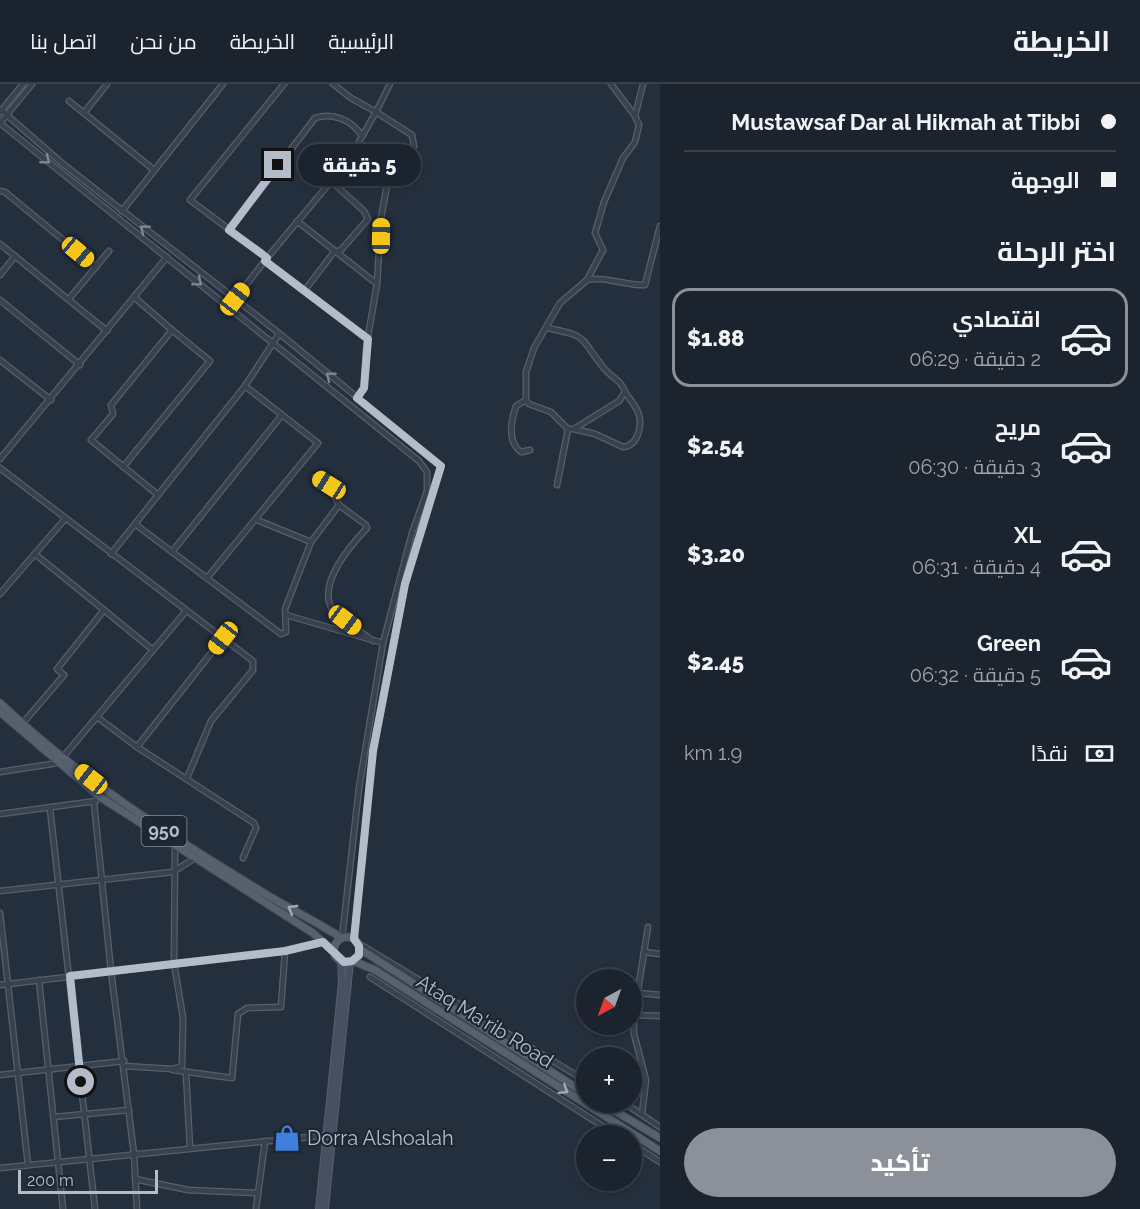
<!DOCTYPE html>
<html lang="ar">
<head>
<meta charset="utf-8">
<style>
  body { margin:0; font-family:Raleway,Cairo,sans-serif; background:#242b36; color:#f1f3f6; direction:rtl; height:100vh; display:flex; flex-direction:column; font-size:22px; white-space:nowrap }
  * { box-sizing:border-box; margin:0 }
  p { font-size:20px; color:#a0a4aa }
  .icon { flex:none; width:33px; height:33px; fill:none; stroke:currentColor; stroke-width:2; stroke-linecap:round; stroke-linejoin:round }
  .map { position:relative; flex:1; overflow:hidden; direction:ltr }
  .panel { display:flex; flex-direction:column; background:#1b232e; width:480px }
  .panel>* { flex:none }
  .top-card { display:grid; align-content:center; height:132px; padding:0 24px; background:#1b232e }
  .needle { width:39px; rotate:221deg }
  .controls { position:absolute; left:576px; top:885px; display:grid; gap:12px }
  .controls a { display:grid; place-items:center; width:66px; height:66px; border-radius:50%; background:#1b232e; box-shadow:0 3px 9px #0003,0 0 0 2px #39404a; font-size:30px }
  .scale { position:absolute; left:18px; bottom:15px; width:140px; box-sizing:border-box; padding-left:6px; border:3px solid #b4bcc9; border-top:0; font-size:16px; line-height:21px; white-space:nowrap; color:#b4bcc9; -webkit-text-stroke:4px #1d2633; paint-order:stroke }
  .end { position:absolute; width:27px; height:27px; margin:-14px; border:8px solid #b4bcc9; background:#111; box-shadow:0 0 0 3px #111 }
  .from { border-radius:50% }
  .bubble { position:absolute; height:42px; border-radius:21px; background:#1b232e; box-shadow:0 3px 9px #0003,0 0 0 2px #39404a; font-size:20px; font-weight:800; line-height:42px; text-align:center; direction:rtl }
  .car { position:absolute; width:18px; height:36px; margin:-18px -9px; border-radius:8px; box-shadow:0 0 4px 2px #0007; background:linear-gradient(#f5c518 24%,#345 0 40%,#f5c518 0 76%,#345 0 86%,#f5c518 0) }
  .top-card b { display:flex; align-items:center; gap:21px; height:57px; font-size:22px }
  .top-card b+b { border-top:2px solid #39404a }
  .top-card i { width:15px; height:15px; background:#f1f3f6 }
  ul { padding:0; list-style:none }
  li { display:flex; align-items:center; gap:18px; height:99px; margin:0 12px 9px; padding:0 12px; border:3px solid transparent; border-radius:18px }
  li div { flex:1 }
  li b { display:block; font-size:22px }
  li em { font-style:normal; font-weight:800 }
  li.on { border-color:#8c9099 }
  li>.icon { width:54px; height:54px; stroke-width:1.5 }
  h2 { padding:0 24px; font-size:27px; line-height:72px }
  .pay { display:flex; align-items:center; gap:15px; height:66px; padding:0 24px; font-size:22px }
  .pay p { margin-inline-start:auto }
  .action { display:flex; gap:12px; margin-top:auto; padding:12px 24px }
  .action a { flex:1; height:69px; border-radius:36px; background:#8c9099; color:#fff; font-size:24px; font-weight:800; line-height:69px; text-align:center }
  header { display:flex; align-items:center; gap:36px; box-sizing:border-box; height:84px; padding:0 30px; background:#1b232e; border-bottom:2px solid #39404a }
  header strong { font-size:28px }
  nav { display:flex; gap:33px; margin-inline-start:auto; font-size:21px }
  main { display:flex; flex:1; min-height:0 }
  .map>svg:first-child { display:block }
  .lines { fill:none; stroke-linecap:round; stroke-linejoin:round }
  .minor-casing { stroke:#565f6c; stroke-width:7 }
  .secondary-casing { stroke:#565f6c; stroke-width:8 }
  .primary-casing { stroke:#414a57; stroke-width:9 }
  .minor { stroke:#38414e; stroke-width:4.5 }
  .secondary { stroke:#465061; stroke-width:6 }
  .primary { stroke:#56606e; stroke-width:7 }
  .oneway { stroke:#7c8592 }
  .oneway2 { stroke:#a1aab7 }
  .route { stroke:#b4bcc9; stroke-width:8 }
  .labels { text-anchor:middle; stroke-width:4.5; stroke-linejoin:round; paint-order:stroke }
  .shield { fill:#1d2633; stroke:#878f9c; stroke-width:1.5 }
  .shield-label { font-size:18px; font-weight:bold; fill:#b4bcc9 }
  .street-label { font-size:20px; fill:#b4bcc9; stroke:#1d2633 }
  .poi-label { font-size:20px; fill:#b4bcc9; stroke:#1d2633; text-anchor:start }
</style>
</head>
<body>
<header>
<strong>الخريطة</strong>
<nav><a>الرئيسية</a><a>الخريطة</a><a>من نحن</a><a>اتصل بنا</a></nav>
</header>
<main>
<section class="panel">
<div class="top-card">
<b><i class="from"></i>Mustawsaf Dar al Hikmah at Tibbi</b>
<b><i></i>الوجهة</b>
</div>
<h2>اختر الرحلة</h2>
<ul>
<li class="on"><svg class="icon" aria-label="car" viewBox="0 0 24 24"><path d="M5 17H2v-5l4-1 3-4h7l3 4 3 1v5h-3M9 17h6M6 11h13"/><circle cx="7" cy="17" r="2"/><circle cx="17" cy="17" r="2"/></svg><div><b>اقتصادي</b><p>2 دقيقة · 06:29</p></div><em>$1.88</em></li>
<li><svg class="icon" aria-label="car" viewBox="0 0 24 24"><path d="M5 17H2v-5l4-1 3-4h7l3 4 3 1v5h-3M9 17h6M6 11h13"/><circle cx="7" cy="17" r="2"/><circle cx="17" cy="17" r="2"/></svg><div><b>مريح</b><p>3 دقيقة · 06:30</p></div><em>$2.54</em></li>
<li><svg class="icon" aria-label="car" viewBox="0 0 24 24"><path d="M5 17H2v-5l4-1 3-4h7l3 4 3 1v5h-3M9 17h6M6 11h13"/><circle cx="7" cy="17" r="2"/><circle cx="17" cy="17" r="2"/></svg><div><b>XL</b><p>4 دقيقة · 06:31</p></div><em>$3.20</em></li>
<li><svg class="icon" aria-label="car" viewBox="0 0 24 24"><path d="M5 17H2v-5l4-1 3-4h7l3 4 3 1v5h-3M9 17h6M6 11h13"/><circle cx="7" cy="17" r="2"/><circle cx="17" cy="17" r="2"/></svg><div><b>Green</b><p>5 دقيقة · 06:32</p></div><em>$2.45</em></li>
</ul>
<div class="pay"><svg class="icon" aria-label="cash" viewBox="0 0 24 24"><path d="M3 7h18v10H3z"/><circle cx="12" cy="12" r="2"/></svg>نقدًا<p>1.9 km</p></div>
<div class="action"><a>تأكيد</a></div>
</section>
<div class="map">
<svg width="660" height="1125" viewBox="0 0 660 1125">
  <rect width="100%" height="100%" fill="#242f3e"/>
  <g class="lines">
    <defs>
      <g id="minor">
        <polyline points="333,0 351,14 376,28 390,0"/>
        <polyline points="69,17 154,86"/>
        <polyline points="1,26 63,80 275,246 441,382 405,500 373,667 354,855"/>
        <polyline points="0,28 23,0"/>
        <polyline points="84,29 107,0"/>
        <polyline points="635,32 643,0"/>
        <polyline points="0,39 419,377 427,388 427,407 412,449 383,559 359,704 342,854"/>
        <polyline points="0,39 32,0"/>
        <polyline points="0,107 5,108 96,183"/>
        <polyline points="122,127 223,0"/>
        <polyline points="297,137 377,200"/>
        <path d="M229 146 315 34C333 28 352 36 362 52"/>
        <polyline points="0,160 107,247"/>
        <polyline points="267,174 348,77 376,28 412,51 414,62 409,73 387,101 381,134 377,200 366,264 364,304 357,314"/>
        <polyline points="265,177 368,255"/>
        <polyline points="0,191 15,172"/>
        <path d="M587 196C607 192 625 202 645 201L660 142"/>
        <polyline points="305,206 334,168 341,166 368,135 364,127 331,97"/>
        <polyline points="134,213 172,246 111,321 113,330 91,356 158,411"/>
        <polyline points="69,215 109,167"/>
        <polyline points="235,215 267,174 190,116 284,0"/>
        <polyline points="0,216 80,281"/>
        <path d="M547 244C589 252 579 253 603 283 610 293 621 295 625 308L619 317 574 345H568L551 328 529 320 526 316V288L534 264 560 219 587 196 603 166 595 149 604 118 623 74 635 58 639 41 635 32 611 0"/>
        <polyline points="0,276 51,316"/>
        <path d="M526 316 516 322C511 337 507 358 521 368L530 366"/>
        <path d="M574 345 595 350 623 363C638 362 643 341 638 328 635 321 629 314 625 308"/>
        <polyline points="0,375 167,173"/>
        <polyline points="123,383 210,277 172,246"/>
        <polyline points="0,384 253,577 253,586 211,637 187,694"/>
        <path d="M315 393 329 401 339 421 366 441 367 444C349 463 316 501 333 527L373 557"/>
        <polyline points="557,401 568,345"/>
        <polyline points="135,440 281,550 286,548 285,525 311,458 257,436"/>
        <polyline points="311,458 339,421"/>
        <polyline points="172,468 282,331"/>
        <polyline points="111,470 245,302 279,250"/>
        <polyline points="207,494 318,359 245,302"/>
        <polyline points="0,510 65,435"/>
        <polyline points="104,526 153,566"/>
        <polyline points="286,531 383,559"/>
        <polyline points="97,633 137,663 223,554"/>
        <polyline points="23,639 64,591 57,585 104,526 35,470"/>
        <polyline points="137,663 254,739 256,744 243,774"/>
        <polyline points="0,688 58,679 186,527"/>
        <polyline points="94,719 111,887 134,1070 137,1125"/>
        <polyline points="50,725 95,1125"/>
        <polyline points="0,730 96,717"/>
        <polyline points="0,807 173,788 195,774"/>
        <polyline points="0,829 28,1081"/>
        <polyline points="358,859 586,997"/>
        <polyline points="644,868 660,870"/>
        <polyline points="370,893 618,1052"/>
        <polyline points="39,896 63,1125"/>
        <polyline points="0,901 285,867 323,858"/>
        <polyline points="638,909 660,911"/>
        <polyline points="634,931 660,932"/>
        <polyline points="124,982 172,985 182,982 183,934 174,879 175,762"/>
        <polyline points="173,986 232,994 238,930 247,924 281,923 285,867"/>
        <polyline points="186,989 190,1064"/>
        <polyline points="0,991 124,977"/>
        <polyline points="623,1018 660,1043"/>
        <polyline points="642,1030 646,996 634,950 634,931 648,843"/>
        <polyline points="54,1033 129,1026"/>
        <polyline points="632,1060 660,1078"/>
        <polyline points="0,1084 329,1051"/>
        <polyline points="135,1095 188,1106 258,1109"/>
        <polyline points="256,1125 265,1057"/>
      </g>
      <g id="secondary">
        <polyline points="319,1125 342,898 341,876"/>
        <polyline points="325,1125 350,878"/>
      </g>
      <g id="primary">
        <path d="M0 619C78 693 167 750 259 806 286 823 315 837 342 854"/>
        <polyline points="0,628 100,713 313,849 335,869"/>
        <circle cx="347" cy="866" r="13"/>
        <polyline points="360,865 586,1010"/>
        <polyline points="353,877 375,886 660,1067"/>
        <polyline points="600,1018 660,1054"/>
      </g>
    </defs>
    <!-- minor casing -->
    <use href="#minor" class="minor-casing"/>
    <!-- secondary casing -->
    <use href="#secondary" class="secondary-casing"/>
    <!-- primary casing -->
    <use href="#primary" class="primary-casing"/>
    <!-- minor -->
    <use href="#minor" class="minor"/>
    <!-- secondary -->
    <use href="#secondary" class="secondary"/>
    <!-- primary -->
    <use href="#primary" class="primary"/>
  </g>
  <!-- one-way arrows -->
  <defs><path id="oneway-chevron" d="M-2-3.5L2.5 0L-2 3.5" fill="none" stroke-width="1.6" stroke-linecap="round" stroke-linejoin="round" transform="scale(1.5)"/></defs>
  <g class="oneway">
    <use href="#oneway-chevron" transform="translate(46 76) rotate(39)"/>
    <use href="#oneway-chevron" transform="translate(144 145) rotate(-141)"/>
    <use href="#oneway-chevron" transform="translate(198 198) rotate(39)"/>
    <use href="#oneway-chevron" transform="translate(330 292) rotate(-142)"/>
  </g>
  <g class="oneway2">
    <use href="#oneway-chevron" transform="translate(292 825) rotate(-150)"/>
    <use href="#oneway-chevron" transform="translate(564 1006) rotate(32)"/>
  </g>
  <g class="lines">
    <!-- route -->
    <polyline class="route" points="81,998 70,892 285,867 323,858 344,878 352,877 359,871 359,862 354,855 373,667 405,500 441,382 357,314 364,304 368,255 265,177 267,174 262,170 229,146 278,81"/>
  </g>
  <!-- icons -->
  <defs>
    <symbol id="shop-bare" viewBox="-9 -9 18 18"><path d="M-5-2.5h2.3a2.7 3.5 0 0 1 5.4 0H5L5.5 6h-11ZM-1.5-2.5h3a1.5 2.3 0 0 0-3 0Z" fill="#3f7fe0" stroke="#1d2633" stroke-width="2.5" paint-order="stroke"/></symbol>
  </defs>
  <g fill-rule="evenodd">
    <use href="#shop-bare" x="268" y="1035" width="38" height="38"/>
  </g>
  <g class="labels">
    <!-- shield labels -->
    <rect class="shield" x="141.5" y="732" width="45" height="30" rx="4.5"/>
    <g class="shield-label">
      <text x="164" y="753">950</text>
    </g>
    <!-- street labels -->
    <g class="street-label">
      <text transform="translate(485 937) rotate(32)" y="7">Ataq Ma'rib Road</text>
    </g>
    <!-- poi labels -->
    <g class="poi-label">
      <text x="307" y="1061">Dorra Alshoalah</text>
    </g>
  </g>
</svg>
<div class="controls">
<a><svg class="needle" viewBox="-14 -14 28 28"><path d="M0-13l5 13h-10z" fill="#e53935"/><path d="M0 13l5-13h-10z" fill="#a0a4aa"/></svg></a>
<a>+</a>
<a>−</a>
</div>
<div class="scale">200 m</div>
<i class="end from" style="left:81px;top:998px"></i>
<i class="end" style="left:278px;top:81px"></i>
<div class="bubble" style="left:298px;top:60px;width:123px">5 دقيقة</div>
<i class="car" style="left:381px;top:152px;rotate:1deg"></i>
<i class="car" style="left:78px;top:168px;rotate:130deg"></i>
<i class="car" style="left:235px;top:215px;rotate:38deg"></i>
<i class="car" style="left:329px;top:401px;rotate:302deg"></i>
<i class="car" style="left:345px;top:536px;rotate:127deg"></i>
<i class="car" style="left:223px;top:554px;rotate:218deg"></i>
<i class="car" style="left:91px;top:695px;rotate:308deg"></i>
</div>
</main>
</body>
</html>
